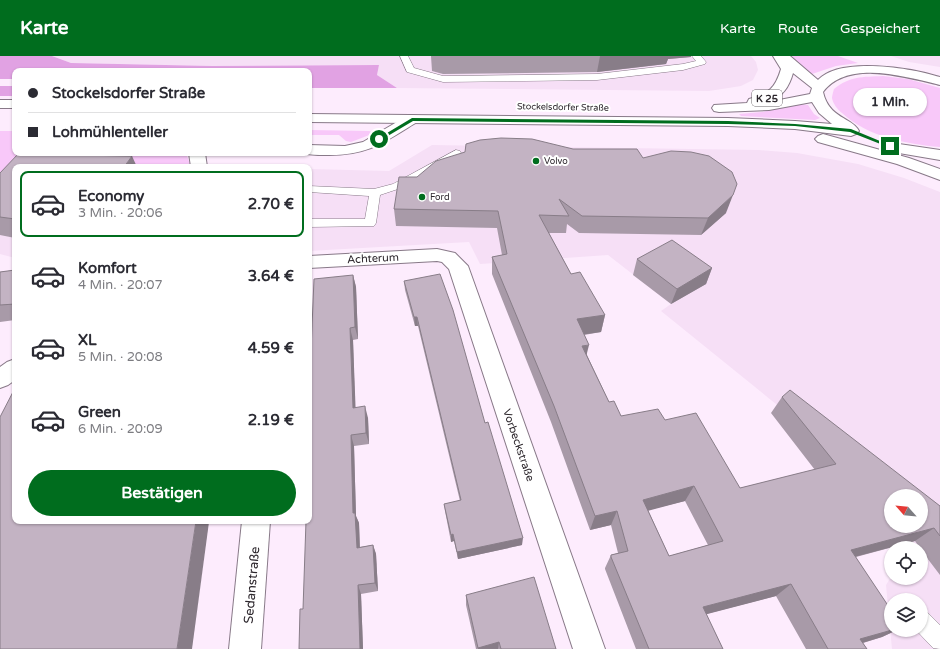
<!DOCTYPE html>
<html lang="de">
<head>
<meta charset="utf-8">
<style>
  body { margin:0; font-family:"Varela Round",sans-serif; background:#f2f2f3; color:#2b2b33; height:100vh; display:flex; flex-direction:column; font-size:15px; white-space:nowrap }
  * { box-sizing:border-box; margin:0 }
  p { font-size:13px; color:#7c7c81 }
  .icon { flex:none; width:22px; height:22px; fill:none; stroke:currentColor; stroke-width:2; stroke-linecap:round; stroke-linejoin:round }
  .map { position:relative; flex:1; overflow:hidden }
  .panel { position:absolute; left:12px; top:108px; width:300px; height:360px; display:flex; flex-direction:column; background:#fff; border-radius:8px; box-shadow:0 1px 3px #0004 }
  .panel>* { flex:none }
  .top-card { position:absolute; left:12px; top:12px; width:300px; height:88px; border-radius:8px; box-shadow:0 1px 3px #0004; display:grid; align-content:center; height:88px; padding:0 16px; background:#fff }
  .needle { width:26px; rotate:297deg }
  .buttons { position:absolute; left:884px; top:433px; display:grid; gap:8px }
  .buttons a { display:grid; place-items:center; width:44px; height:44px; border-radius:50%; background:#fff; box-shadow:0 1px 3px #0004; font-size:20px }
  .end { position:absolute; width:18px; height:18px; margin:-9px; border:5px solid #006d1e; background:#fff; box-shadow:0 0 0 2px #fff }
  .from { border-radius:50% }
  .bubble { position:absolute; height:28px; border-radius:14px; background:#fff; box-shadow:0 1px 3px #0004; font-size:13px; font-weight:800; line-height:28px; text-align:center }
  .top-card b { display:flex; align-items:center; gap:14px; height:38px; font-size:15px }
  .top-card b+b { border-top:1px solid #e1e1e2 }
  .top-card i { width:10px; height:10px; background:#2b2b33 }
  ul { padding:7px 0 0; list-style:none }
  li { display:flex; align-items:center; gap:12px; height:66px; margin:0 8px 6px; padding:0 8px; border:2px solid transparent; border-radius:8px }
  li div { flex:1 }
  li b { display:block; font-size:15px }
  li em { font-style:normal; font-weight:800 }
  li.on { border-color:#006d1e }
  li>.icon { width:36px; height:36px; stroke-width:1.5 }
  .button { display:flex; gap:8px; margin-top:auto; padding:8px 16px }
  .button a { flex:1; height:46px; border-radius:24px; background:#006d1e; color:#fff; font-size:16px; font-weight:800; line-height:46px; text-align:center }
  header { display:flex; align-items:center; gap:24px; box-sizing:border-box; height:56px; padding:0 20px; background:#006d1e; color:#fff }
  header strong { font-size:19px }
  nav { display:flex; gap:22px; margin-inline-start:auto; font-size:14px }
  .map>svg:first-child { display:block }
  .built { fill:#f6dff6; fill-rule:evenodd }
  .green { fill:#f8c8f9 }
  .forest { fill:#e1a2e3 }
  .lines { fill:none; stroke-linecap:round; stroke-linejoin:round }
  .service-casing { stroke:#887988; stroke-width:1 }
  .minor-casing { stroke:#887988; stroke-width:2 }
  .primary-casing { stroke:#887988; stroke-width:2 }
  .service { fill:#fff; fill-rule:evenodd }
  .minor { fill:#fff; fill-rule:evenodd }
  .primary { fill:#fff; fill-rule:evenodd }
  .wall { fill:#a89aa8; fill-rule:evenodd }
  .shaded-wall { fill:#887d88 }
  .building { fill:#c3b3c3; stroke:#887d88; fill-rule:evenodd }
  .route { fill:#006d1e }
  .poi-dot { fill:#006d1e; stroke:#fff; stroke-width:1.5 }
  .labels { text-anchor:middle; stroke-width:4; stroke-linejoin:round; paint-order:stroke }
  .far-street-label { font-size:9px; fill:#2c262c; stroke:#fff }
  .far-poi-label { font-size:9px; fill:#2c262c; stroke:#fff; text-anchor:start }
  .shield { fill:#fff; stroke:#6b676b; stroke-width:1 }
  .shield-label { font-size:10px; font-weight:bold; fill:#2c262c }
  .street-label { font-size:11px; fill:#2c262c; stroke:#fff }
  .near-street-label { font-size:13px; fill:#2c262c; stroke:#fff }
</style>
</head>
<body>
<header>
<strong>Karte</strong>
<nav><a>Karte</a><a>Route</a><a>Gespeichert</a></nav>
</header>
<div class="map">
<svg width="940" height="593" viewBox="0 0 940 593">
  <rect width="100%" height="100%" fill="#fdecfd"/>
  <!-- built -->
  <g class="built">
    <polygon points="52,0 751,0 756,6 758,14 753,24 741,30 709,35 397,32 377,19 379,9 212,10 71,7"/>
    <polygon points="891,0 940,0 940,11 909,6"/>
    <path d="M432 89 759 94 797 97 858 108 904 122 940 136V593H892L886 529 891 521 921 522V492H908L911 486 936 478 921 440 891 441 661 255 671 248 608 199 480 208 469 186 309 195V113L389 115ZM891 544H921V574H891Z"/>
    <polygon points="15,118 15,202 0,198 0,135"/>
  </g>
  <!-- green -->
  <g class="green">
    <polygon points="792,0 838,0 858,7 836,10 812,18 804,15"/>
    <path d="M883 20 908 23 940 32V91C906 88 868 81 842 57 838 54 833 48 832 42 832 40 833 36 834 33 850 20 862 21 883 20Z"/>
    <polygon points="798,48 808,49 814,58 820,62 815,64 741,60 739,58 762,56"/>
    <polygon points="309,74 369,75 373,76 372,78 351,86 346,85 339,79 309,79"/>
    <polygon points="0,75 15,75 15,97 186,97 191,111 15,111 0,135"/>
  </g>
  <!-- forest -->
  <g class="forest">
    <polygon points="0,0 52,0 71,7 212,10 379,9 377,19 397,32 309,32 309,15 15,15 15,23 0,23"/>
    <rect x="0" y="30" width="15" height="10"/>
  </g>
  <g class="lines">
    <defs>
      <g id="service">
        <polygon points="400,0 408,0 414,12 443,20 597,18 683,8 696,5 692,0 701,0 706,6 705,8 683,14 597,24 443,26 407,16"/>
        <polygon points="456,94 460,95 461,97 460,99 401,132 380,139 376,167 374,170 309,171 309,163 365,163 369,140 309,136 309,130 374,133 393,128"/>
        <polygon points="921,554 928,557 940,569 940,593 933,592 916,574 921,574"/>
      </g>
      <g id="minor">
        <path d="M412 59 417 60 419 63 417 66C383 87 367 100 325 99 318 99 310 99 303 97H309V89L345 90 363 86 407 60Z"/>
        <polygon points="189,97 205,97 207,111 191,111"/>
        <polygon points="437,193 455,197 468,210 605,593 573,593 449,213 442,206 437,205 309,212 309,200"/>
        <polygon points="15,303 15,324 8,329 0,332 0,311 7,306"/>
        <polygon points="242,465 270,465 261,593 229,593"/>
      </g>
      <g id="primary">
        <path d="M773 0H790L818 24C840 0 912 12 940 21V29C906 21 848 3 823 36 829 63 852 61 859 75L856 78 851 80 795 73 728 70 309 66V58L728 62 795 65 832 68 819 57 812 46 769 54 719 56 714 55 712 52 714 49 747 47 749 43C769 37 775 33 781 13ZM793 17 812 32 810 38 769 46C783 40 789 31 793 17Z"/>
        <rect x="0" y="44" width="15" height="8"/>
        <polygon points="823,78 909,102 940,113 940,124 897,108 818,86 815,83 818,80"/>
        <polygon points="899,88 940,94 940,104 893,96 891,93 893,90"/>
      </g>
    </defs>
    <!-- service casing -->
    <use href="#service" class="service-casing"/>
    <!-- minor casing -->
    <use href="#minor" class="minor-casing"/>
    <!-- primary casing -->
    <use href="#primary" class="primary-casing"/>
    <!-- service -->
    <use href="#service" class="service"/>
    <!-- minor -->
    <use href="#minor" class="minor"/>
    <!-- primary -->
    <use href="#primary" class="primary"/>
  </g>
  <!-- wall -->
  <g class="wall">
    <polygon points="431,0 691,0 691,1 668,3 666,8 597,16 443,18 432,15"/>
    <path d="M573 93 643 102 726 157 701 179 579 177 567 168 566 177H549L571 218 605 259 601 276 584 279 587 299 609 346 621 360 665 364 740 432 815 414 771 357 782 341 940 450V519L921 494V492H920L915 485 856 501 891 574H897L882 581 863 587 867 593H806L776 540 706 558 723 593H636L605 513V512L611 499 618 497 611 469 590 474 551 366 492 218V201L502 199 497 172 396 170 394 153 417 121ZM685 445 708 489 669 500 648 454Z"/>
    <polygon points="15,111 15,182 0,179 0,117"/>
    <polygon points="637,203 712,212 706,228 671,248 633,219"/>
    <polygon points="15,214 15,264 0,266 0,216"/>
    <polygon points="353,219 356,231 358,283 353,284 355,351 368,362 369,388 354,390 356,460 359,467 360,491 373,489 376,498 378,535 361,538 363,593 299,593 303,553"/>
    <polygon points="404,225 485,367 522,489 458,503 454,485 451,486 445,455 444,448 460,445 418,270 415,270 405,234"/>
    <polygon points="466,539 556,593 476,593 466,549"/>
  </g>
  <!-- shaded-wall -->
  <g class="shaded-wall">
    <polygon points="600,0 691,0 691,1 668,3 666,8 597,16"/>
    <polygon points="132,100 137,111 124,111"/>
    <polygon points="733,139 726,157 701,179 708,162"/>
    <polygon points="712,212 706,228 671,248 677,233"/>
    <polygon points="353,219 356,231 358,283 355,271"/>
    <polygon points="605,259 601,276 573,280 577,263"/>
    <polygon points="414,261 417,261 418,270 415,270"/>
    <polygon points="350,272 353,284 356,363 353,352"/>
    <polygon points="589,289 585,305 582,290"/>
    <polygon points="365,350 368,362 369,388 366,377"/>
    <polygon points="351,379 354,390 356,460 359,467 360,501 357,492 353,457"/>
    <polygon points="694,430 685,445 636,458 643,444"/>
    <polygon points="617,455 611,469 590,474 595,460"/>
    <polygon points="196,465 208,465 209,466 192,593 177,593"/>
    <polygon points="934,472 915,485 835,506 851,494"/>
    <polygon points="453,478 454,485 451,486 451,479"/>
    <polygon points="523,482 522,489 458,503 457,496"/>
    <polygon points="373,489 376,498 378,535 375,527"/>
    <polygon points="791,528 776,540 692,562 703,551"/>
    <polygon points="358,529 361,538 363,593 360,593"/>
    <polygon points="892,574 897,574 882,581 842,593 860,583"/>
    <polygon points="499,586 498,593 478,593 478,592"/>
  </g>
  <!-- building -->
  <g class="building">
    <path d="M501 82 532 83 573 93H637L643 102 671 95 691 96 709 100 732 116 737 128 733 139 708 162 582 160 559 143 569 160 539 159 571 218 580 216 605 259 577 263 589 289 582 290 609 346 614 345 621 360 658 353 665 364 696 357 740 432 836 408 782 341 790 334 940 450V480L934 472 851 494 891 554V574H892L860 583 867 593H828L791 528 703 551 723 593H649L611 501V499L628 495 617 455 595 460 554 350 492 201 507 198 498 155 394 153 399 121H417L436 105 465 96 466 88 480 84ZM694 430 723 485 669 500 643 444ZM891 440H921V470H891Z"/>
    <polygon points="18,98 132,100 124,111 15,111 15,163 0,161 0,117"/>
    <polygon points="672,184 712,212 677,233 637,203"/>
    <polygon points="15,214 15,248 0,249 0,216"/>
    <polygon points="440,218 453,254 485,367 488,366 523,482 457,496 453,478 451,479 444,448 461,444 417,261 414,261 404,225"/>
    <polygon points="353,219 355,271 350,272 353,352 365,350 366,377 351,379 353,457 355,457 357,492 373,489 375,527 358,529 360,593 299,593 300,553 303,553 306,465 309,465 309,342 314,223"/>
    <polygon points="14,334 15,334 15,465 196,465 177,593 0,593 0,361"/>
    <polygon points="534,521 556,593 501,593 499,586 478,592 466,539"/>
  </g>
  <!-- route -->
  <polygon class="route" points="412,62 728,65 795,68 851,73 892,90 888,91 850,76 795,70 728,68 413,65 381,84 377,83"/>
  <!-- markers -->
  <g class="poi-dot">
    <circle cx="536" cy="105" r="4"/>
    <circle cx="422" cy="141" r="4"/>
  </g>
  <g class="labels">
    <!-- far-street labels -->
    <g class="far-street-label">
      <text transform="translate(563 51) rotate(1)" y="3">Stockelsdorfer Straße</text>
    </g>
    <!-- far-poi labels -->
    <g class="far-poi-label">
      <text x="544" y="108">Volvo</text>
      <text x="430" y="144">Ford</text>
    </g>
    <!-- shield labels -->
    <rect class="shield" x="752" y="34" width="30" height="16" rx="3"/>
    <g class="shield-label">
      <text x="767" y="46">K 25</text>
    </g>
    <!-- street labels -->
    <g class="street-label">
      <text transform="translate(373 202) rotate(-3)" y="4">Achterum</text>
      <text transform="translate(519 389) rotate(71)" y="4">Vorbeckstraße</text>
    </g>
    <!-- near-street labels -->
    <g class="near-street-label">
      <text transform="translate(251 529) rotate(-85)" y="5">Sedanstraße</text>
    </g>
  </g>
</svg>
<div class="buttons">
<a><svg class="needle" viewBox="-14 -14 28 28"><path d="M0-13l5 13h-10z" fill="#e53935"/><path d="M0 13l5-13h-10z" fill="#7c7c81"/></svg></a>
<a><svg class="icon" aria-label="locate" viewBox="0 0 24 24"><circle cx="12" cy="12" r="6"/><path d="M12 2v4M12 18v4M2 12h4M18 12h4"/></svg></a>
<a><svg class="icon" aria-label="layers" viewBox="0 0 24 24"><path d="M12 4l9 5-9 5-9-5zM3 14l9 5 9-5"/></svg></a>
</div>
<i class="end from" style="left:379px;top:83px"></i>
<i class="end" style="left:890px;top:90px"></i>
<div class="bubble" style="left:853px;top:32px;width:74px">1 Min.</div>
<div class="top-card">
<b><i class="from"></i>Stockelsdorfer Straße</b>
<b><i></i>Lohmühlenteller</b>
</div>
<section class="panel">
<ul>
<li class="on"><svg class="icon" aria-label="car" viewBox="0 0 24 24"><path d="M5 17H2v-5l4-1 3-4h7l3 4 3 1v5h-3M9 17h6M6 11h13"/><circle cx="7" cy="17" r="2"/><circle cx="17" cy="17" r="2"/></svg><div><b>Economy</b><p>3 Min. · 20:06</p></div><em>2.70 €</em></li>
<li><svg class="icon" aria-label="car" viewBox="0 0 24 24"><path d="M5 17H2v-5l4-1 3-4h7l3 4 3 1v5h-3M9 17h6M6 11h13"/><circle cx="7" cy="17" r="2"/><circle cx="17" cy="17" r="2"/></svg><div><b>Komfort</b><p>4 Min. · 20:07</p></div><em>3.64 €</em></li>
<li><svg class="icon" aria-label="car" viewBox="0 0 24 24"><path d="M5 17H2v-5l4-1 3-4h7l3 4 3 1v5h-3M9 17h6M6 11h13"/><circle cx="7" cy="17" r="2"/><circle cx="17" cy="17" r="2"/></svg><div><b>XL</b><p>5 Min. · 20:08</p></div><em>4.59 €</em></li>
<li><svg class="icon" aria-label="car" viewBox="0 0 24 24"><path d="M5 17H2v-5l4-1 3-4h7l3 4 3 1v5h-3M9 17h6M6 11h13"/><circle cx="7" cy="17" r="2"/><circle cx="17" cy="17" r="2"/></svg><div><b>Green</b><p>6 Min. · 20:09</p></div><em>2.19 €</em></li>
</ul>
<div class="button"><a>Bestätigen</a></div>
</section>
</div>
</body>
</html>
